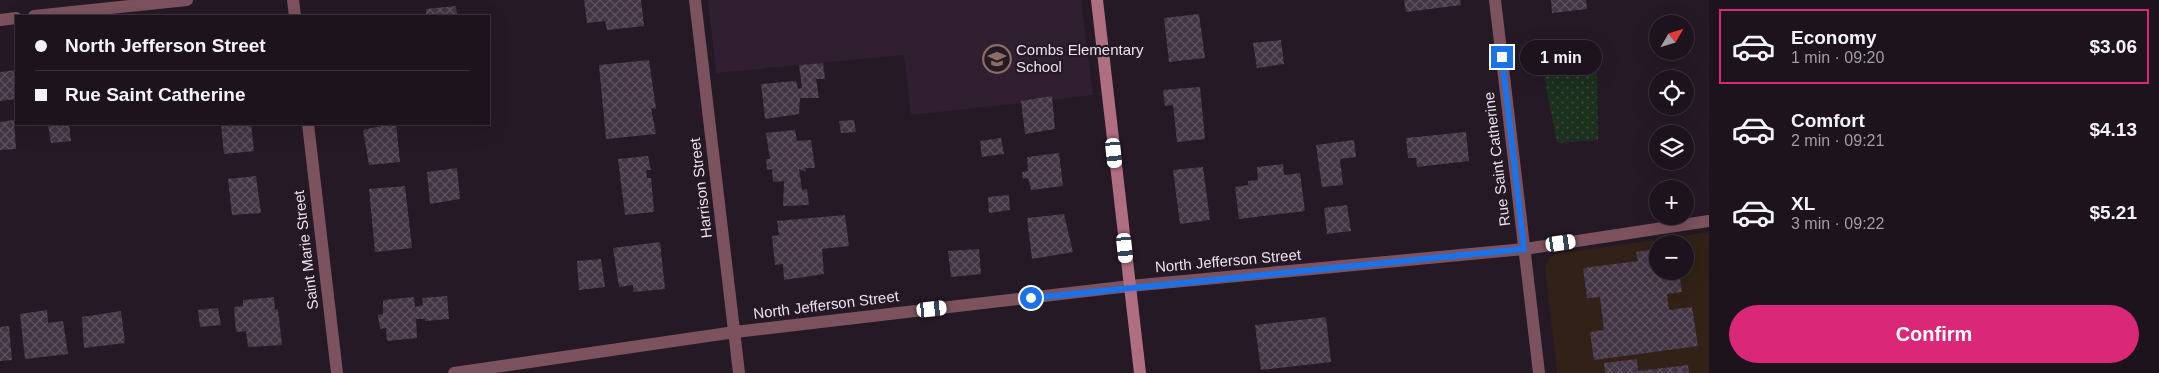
<!DOCTYPE html>
<html lang="en">
<head>
<meta charset="utf-8">
<style>
  body { margin:0; font-family:Arial,sans-serif; background:#251c25; color:#f1f3f6; height:100vh; display:flex; flex-direction:column; font-size:19px; white-space:nowrap }
  * { box-sizing:border-box; margin:0 }
  p { font-size:16px; color:#a09ea3 }
  .icon { flex:none; width:28px; height:28px; fill:none; stroke:currentColor; stroke-width:2; stroke-linecap:round; stroke-linejoin:round }
  .map { position:relative; flex:1; overflow:hidden }
  .sheet { display:flex; flex-direction:column; background:#1c131c; width:450px }
  .sheet>* { flex:none }
  .hud { position:absolute; left:15px; top:15px; width:475px; height:110px; border-radius:0px; box-shadow:0 5px 20px #0002,0 0 0 1px #3a323b; display:grid; align-content:center; height:110px; padding:0 20px; background:#1c131c }
  .needle { width:32px; rotate:51deg }
  .buttons { position:absolute; left:1649px; top:15px; display:grid; gap:10px }
  .buttons a { display:grid; place-items:center; width:45px; height:45px; border-radius:50%; background:#1c131c; box-shadow:0 5px 20px #0002,0 0 0 1px #3a323b; font-size:25px }
  .end { position:absolute; width:22px; height:22px; margin:-11px; border:6px solid #1a73e8; background:#fff; box-shadow:0 0 0 2px #fff }
  .from { border-radius:50% }
  .bubble { position:absolute; height:35px; border-radius:18px; background:#1c131c; box-shadow:0 5px 20px #0002,0 0 0 1px #3a323b; font-size:16px; font-weight:700; line-height:35px; text-align:center }
  .car { position:absolute; width:15px; height:30px; margin:-15px -8px; border-radius:6px; box-shadow:0 0 4px 1px #0007; background:linear-gradient(#fff 24%,#345 0 40%,#fff 0 76%,#345 0 86%,#fff 0) }
  .hud b { display:flex; align-items:center; gap:18px; height:48px; font-size:19px }
  .hud b+b { border-top:1px solid #3a323b }
  .hud i { width:12px; height:12px; background:#f1f3f6 }
  ul { padding:9px 0 0; list-style:none }
  li { display:flex; align-items:center; gap:15px; height:75px; margin:0 10px 8px; padding:0 10px; border:2px solid transparent; border-radius:0px }
  li div { flex:1 }
  li b { display:block; font-size:19px }
  li em { font-style:normal; font-weight:700 }
  li.current { border-color:#db2777 }
  li>.icon { width:45px; height:45px; stroke-width:1.5 }
  .cta { display:flex; gap:10px; margin-top:auto; padding:10px 20px }
  .cta a { flex:1; height:58px; border-radius:30px; background:#db2777; color:#fff; font-size:20px; font-weight:700; line-height:58px; text-align:center }
  main { display:flex; flex:1; min-height:0 }
  .map>svg:first-child { display:block }
  .commercial { fill:#312117; fill-rule:evenodd }
  .built { fill:#301f31 }
  .grass { fill:url(#grass-dots) }
  .building { fill:url(#building-cross-hatch) }
  .lines { fill:none; stroke-linecap:round; stroke-linejoin:round }
  .street { stroke:#7b525d; stroke-width:12 }
  .secondary { stroke:#b06e81; stroke-width:12 }
  .route { stroke:#1a73e8; stroke-width:6 }
  .labels { text-anchor:middle; stroke-width:4.5; stroke-linejoin:round; paint-order:stroke }
  .poi-label { font-size:15px; fill:#ebe2eb; stroke:#251926; text-anchor:start }
  .street-label { font-size:15px; fill:#ebe2eb; stroke:#251926 }
</style>
</head>
<body>
<main>
<div class="map">
<svg width="1709" height="373" viewBox="0 0 1709 373">
  <defs>
    <pattern id="grass-dots" width="8" height="8" patternUnits="userSpaceOnUse" patternTransform="scale(1.25)"><rect width="8" height="8" fill="#1c301e"/><path d="M2 2h.1M6 6h.1" fill="none" stroke="#3d4e3f" stroke-width="1.8" stroke-linecap="round"/></pattern>
    <pattern id="building-cross-hatch" width="8" height="8" patternUnits="userSpaceOnUse" patternTransform="scale(1.25)"><rect width="8" height="8" fill="#433544"/><path d="M0 0l8 8M0 8l8-8" fill="none" stroke="#5e525f"/></pattern>
  </defs>
  <rect width="100%" height="100%" fill="#251926"/>
  <!-- commercial -->
  <path class="commercial" d="M1709 232V373H1557L1545 268 1550 257 1556 254ZM1658 244H1685V271H1658Z"/>
  <!-- built -->
  <polygon class="built" points="708,0 1081,0 1093,95 911,115 904,55 716,73"/>
  <!-- grass -->
  <polygon class="grass" points="1597,71 1598,140 1557,143 1544,75"/>
  <!-- building -->
  <g class="building">
    <polygon points="584,0 641,0 644,26 607,30 605,21 587,23"/>
    <polygon points="1404,0 1460,0 1461,5 1406,12"/>
    <polygon points="1551,0 1586,0 1587,9 1552,13"/>
    <polygon points="456,6 457,16 426,16 426,9"/>
    <polygon points="1199,14 1205,58 1169,62 1164,18"/>
    <polygon points="1281,40 1284,64 1257,68 1253,43"/>
    <polygon points="649,60 656,109 651,108 656,134 606,139 599,65"/>
    <polygon points="823,63 825,79 816,79 819,98 800,98 799,114 765,119 761,84 796,81 798,89 802,88 799,65"/>
    <polygon points="16,70 16,99 0,101 0,72"/>
    <polygon points="1200,87 1205,139 1177,142 1173,105 1165,106 1163,90"/>
    <polygon points="1052,96 1055,129 1025,134 1021,101"/>
    <polygon points="14,120 16,149 0,150 0,122"/>
    <polygon points="854,120 856,132 841,133 839,121"/>
    <polygon points="48,124 69,124 71,141 51,143"/>
    <polygon points="221,124 251,124 254,151 224,154"/>
    <polygon points="381,124 396,124 400,162 369,165 363,130 381,126"/>
    <polygon points="795,130 797,141 811,140 815,168 805,168 806,172 799,169 802,190 807,189 809,205 783,206 784,181 773,182 772,169 767,170 766,159 770,159 766,133"/>
    <polygon points="1466,132 1469,161 1417,167 1416,158 1408,158 1406,138"/>
    <polygon points="1001,138 1004,154 982,157 980,141"/>
    <polygon points="1354,140 1356,157 1340,159 1343,185 1322,187 1316,145"/>
    <polygon points="1059,153 1063,186 1031,190 1028,178 1023,179 1022,172 1028,171 1027,157"/>
    <polygon points="648,156 651,170 646,170 647,178 651,178 654,212 625,215 618,159"/>
    <polygon points="1283,164 1284,175 1300,173 1305,211 1239,219 1235,187 1248,185 1248,181 1258,180 1257,167"/>
    <polygon points="1203,167 1210,220 1180,224 1173,170"/>
    <polygon points="457,168 460,199 430,204 427,172"/>
    <polygon points="256,176 261,213 232,215 228,179"/>
    <polygon points="405,186 412,248 375,252 369,189"/>
    <polygon points="1009,195 1010,210 989,213 988,197"/>
    <polygon points="1347,205 1351,231 1327,234 1324,208"/>
    <polygon points="1064,214 1073,252 1032,259 1027,218"/>
    <polygon points="845,215 849,246 822,249 824,274 784,280 783,264 775,265 772,236 779,235 777,221"/>
    <polygon points="660,242 665,289 633,292 633,285 619,287 613,248"/>
    <polygon points="979,249 981,274 951,277 948,251"/>
    <polygon points="1658,249 1658,271 1671,271 1672,280 1680,279 1682,292 1667,294 1669,310 1692,307 1698,346 1594,360 1590,332 1604,330 1600,297 1587,298 1583,268 1638,261 1636,252"/>
    <polygon points="601,259 605,287 579,290 577,261"/>
    <polygon points="447,296 449,319 425,321 425,319 416,319 417,338 387,341 386,328 380,329 378,315 383,314 383,300 414,297 415,307 423,305 422,298"/>
    <polygon points="274,297 275,310 278,309 282,345 248,347 246,331 236,332 234,307 243,306 243,300"/>
    <polygon points="218,308 221,325 200,327 198,310"/>
    <polygon points="47,310 48,323 63,321 68,354 25,359 20,314"/>
    <polygon points="121,311 125,343 84,348 82,317"/>
    <polygon points="1326,317 1331,362 1261,370 1255,325"/>
    <polygon points="9,326 12,360 0,361 0,327"/>
    <polygon points="1637,359 1638,371 1688,365 1689,373 1605,373 1604,363"/>
  </g>
  <g class="lines">
    <!-- street -->
    <g class="street">
      <polyline points="293,0 295,16"/>
      <polyline points="695,0 739,373"/>
      <polyline points="1495,0 1539,373"/>
      <polyline points="34,16 187,0"/>
      <polyline points="0,20 16,18"/>
      <polyline points="308,124 337,373"/>
      <polyline points="454,373 735,332 1130,286 1524,249 1709,221"/>
    </g>
    <!-- secondary -->
    <polyline class="secondary" points="1097,0 1140,373"/>
  </g>
  <g class="lines">
    <!-- route -->
    <polyline class="route" points="1031,298 1524,249 1502,57"/>
  </g>
  <!-- icons -->
  <defs>
    <symbol id="school-ring" viewBox="-11 -11 22 22"><circle r="9.5" fill="#251926" stroke="#8d6e63" stroke-width="1.5"/><path d="M0-5L7-2L0 1L-7-2ZM-4 1L0 2.5L4 1V4Q0 6-4 4Z" fill="#8d6e63"/></symbol>
  </defs>
  <g fill-rule="evenodd">
    <use href="#school-ring" x="981" y="43" width="32" height="32"/>
  </g>
  <g class="labels">
    <!-- poi labels -->
    <g class="poi-label">
      <text x="1016" y="55">Combs Elementary<tspan x="1016" dy="17">School</tspan></text>
    </g>
    <!-- street labels -->
    <g class="street-label">
      <text transform="translate(1497 159) rotate(-97)" y="5">Rue Saint Catherine</text>
      <text transform="translate(701 188) rotate(-97)" y="5">Harrison Street</text>
      <text transform="translate(306 250) rotate(-97)" y="5">Saint Marie Street</text>
      <text transform="translate(1228 261) rotate(-5)" y="5">North Jefferson Street</text>
      <text transform="translate(826 305) rotate(-7)" y="5">North Jefferson Street</text>
    </g>
  </g>
</svg>
<div class="buttons">
<a><svg class="needle" viewBox="-14 -14 28 28"><path d="M0-13l5 13h-10z" fill="#e53935"/><path d="M0 13l5-13h-10z" fill="#a09ea3"/></svg></a>
<a><svg class="icon" aria-label="locate" viewBox="0 0 24 24"><circle cx="12" cy="12" r="6"/><path d="M12 2v4M12 18v4M2 12h4M18 12h4"/></svg></a>
<a><svg class="icon" aria-label="layers" viewBox="0 0 24 24"><path d="M12 4l9 5-9 5-9-5zM3 14l9 5 9-5"/></svg></a>
<a>+</a>
<a>−</a>
</div>
<i class="end from" style="left:1031px;top:298px"></i>
<i class="end" style="left:1502px;top:57px"></i>
<div class="bubble" style="left:1520px;top:40px;width:82px">1 min</div>
<i class="car" style="left:1114px;top:153px;rotate:174deg"></i>
<i class="car" style="left:1561px;top:243px;rotate:82deg"></i>
<i class="car" style="left:1125px;top:248px;rotate:174deg"></i>
<i class="car" style="left:932px;top:309px;rotate:84deg"></i>
<div class="hud">
<b><i class="from"></i>North Jefferson Street</b>
<b><i></i>Rue Saint Catherine</b>
</div>
</div>
<section class="sheet">
<ul>
<li class="current"><svg class="icon" aria-label="car" viewBox="0 0 24 24"><path d="M5 17H2v-5l4-1 3-4h7l3 4 3 1v5h-3M9 17h6M6 11h13"/><circle cx="7" cy="17" r="2"/><circle cx="17" cy="17" r="2"/></svg><div><b>Economy</b><p>1 min · 09:20</p></div><em>$3.06</em></li>
<li><svg class="icon" aria-label="car" viewBox="0 0 24 24"><path d="M5 17H2v-5l4-1 3-4h7l3 4 3 1v5h-3M9 17h6M6 11h13"/><circle cx="7" cy="17" r="2"/><circle cx="17" cy="17" r="2"/></svg><div><b>Comfort</b><p>2 min · 09:21</p></div><em>$4.13</em></li>
<li><svg class="icon" aria-label="car" viewBox="0 0 24 24"><path d="M5 17H2v-5l4-1 3-4h7l3 4 3 1v5h-3M9 17h6M6 11h13"/><circle cx="7" cy="17" r="2"/><circle cx="17" cy="17" r="2"/></svg><div><b>XL</b><p>3 min · 09:22</p></div><em>$5.21</em></li>
</ul>
<div class="cta"><a>Confirm</a></div>
</section>
</main>
</body>
</html>
